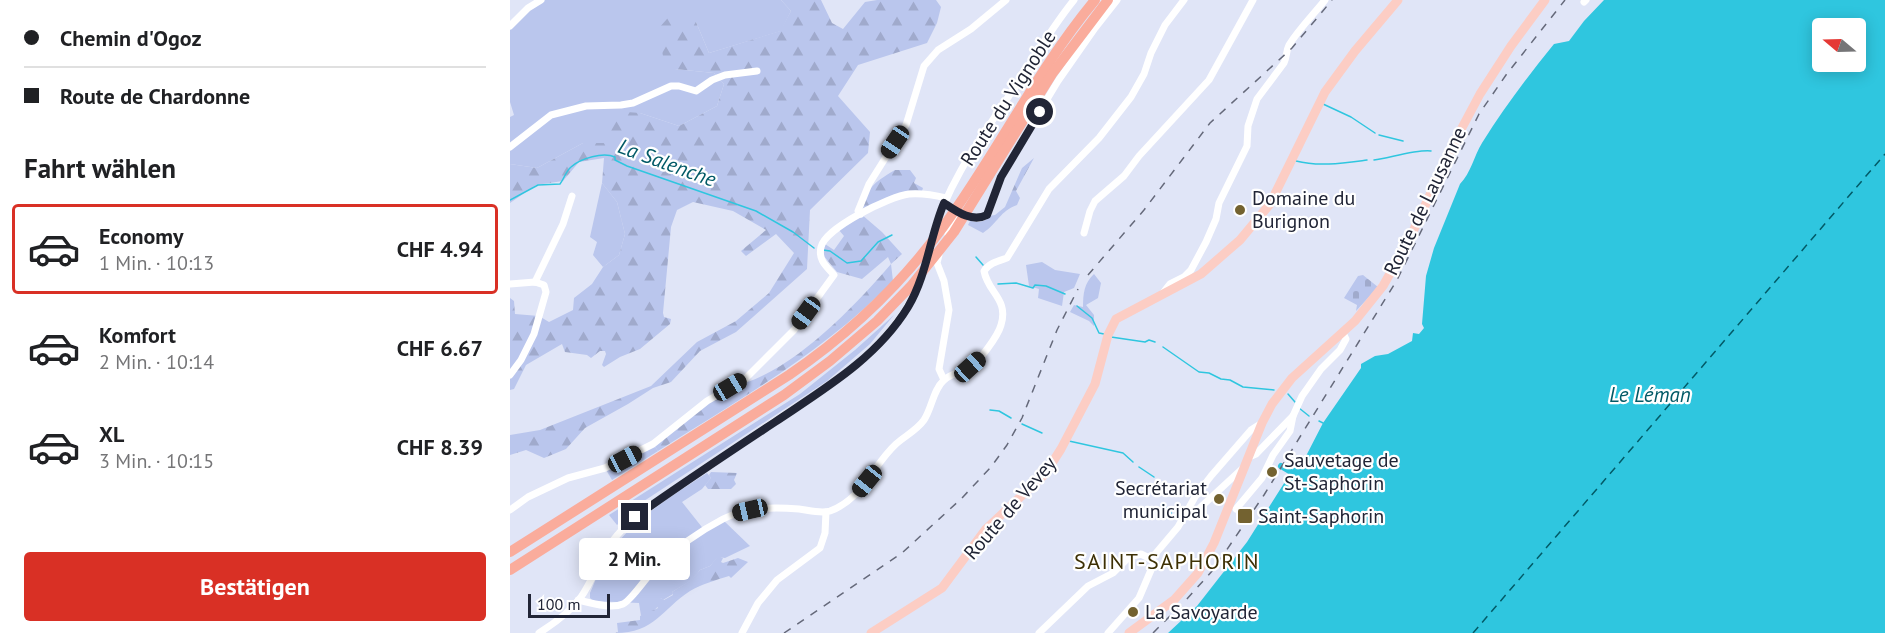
<!DOCTYPE html>
<html lang="de">
<head>
<meta charset="utf-8">
<style>
  body { margin:0; font-family:"PT Sans",sans-serif; background:#f2f2f2; color:#202124; height:100vh; display:flex; flex-direction:column; font-size:22px; white-space:nowrap }
  * { box-sizing:border-box; margin:0 }
  p { font-size:20px; color:#757577 }
  .icon { flex:none; width:33px; height:33px; fill:none; stroke:currentColor; stroke-width:2; stroke-linecap:round; stroke-linejoin:round }
  .map { position:relative; flex:1; overflow:hidden }
  .details { display:flex; flex-direction:column; background:#fff; width:510px }
  .details>* { flex:none }
  .banner { display:grid; align-content:center; height:132px; padding:0 24px; background:#fff }
  .needle { width:39px; rotate:289deg }
  .tools { position:absolute; left:1302px; top:18px; display:grid; gap:12px }
  .tools a { display:grid; place-items:center; width:54px; height:54px; border-radius:6px; background:#fff; box-shadow:0 3px 15px #0003; font-size:30px }
  .scale { position:absolute; left:18px; bottom:15px; width:82px; box-sizing:border-box; padding-left:6px; border:3px solid #212536; border-top:0; font-size:16px; line-height:21px; white-space:nowrap; color:#212536; -webkit-text-stroke:4px #fff; paint-order:stroke }
  .end { position:absolute; width:27px; height:27px; margin:-14px; border:8px solid #212536; background:#fff; box-shadow:0 0 0 3px #fff }
  .from { border-radius:50% }
  .bubble { position:absolute; height:42px; border-radius:6px; background:#fff; box-shadow:0 3px 15px #0003; font-size:20px; font-weight:700; line-height:42px; text-align:center }
  .car { position:absolute; width:18px; height:36px; margin:-18px -9px; border-radius:8px; box-shadow:0 0 4px 2px #0007; background:linear-gradient(#222 24%,#8ab4d8 0 40%,#222 0 76%,#8ab4d8 0 86%,#222 0) }
  .banner b { display:flex; align-items:center; gap:21px; height:57px; font-size:22px }
  .banner b+b { border-top:2px solid #e0e0e0 }
  .banner i { width:15px; height:15px; background:#202124 }
  ul { padding:0; list-style:none }
  li { display:flex; align-items:center; gap:18px; height:90px; margin:0 12px 9px; padding:0 12px; border:3px solid transparent; border-radius:6px }
  li div { flex:1 }
  li b { display:block; font-size:22px }
  li em { font-style:normal; font-weight:700 }
  li.selected { border-color:#d93025 }
  li>.icon { width:54px; height:54px; stroke-width:1.5 }
  h2 { padding:0 24px; font-size:27px; line-height:72px }
  .primary-button { display:flex; gap:12px; margin-top:auto; padding:12px 24px }
  .primary-button a { flex:1; height:69px; border-radius:6px; background:#d93025; color:#fff; font-size:24px; font-weight:700; line-height:69px; text-align:center }
  main { display:flex; flex:1; min-height:0 }
  .map>svg:first-child { display:block }
  .grass { fill:#bac6ed }
  .forest { fill:url(#forest-firs) }
  .cemetery { fill:url(#cemetery-stones) }
  .water { fill:#2fc6df; fill-rule:evenodd }
  .lines { fill:none; stroke-linecap:round; stroke-linejoin:round }
  .stream { stroke:#2fc6df; stroke-width:1.5 }
  .canal { stroke:#2fc6df; stroke-width:6 }
  .ferry { stroke:#025a67; stroke-width:1.5; stroke-dasharray:8 6; stroke-linecap:butt }
  .minor { stroke:#fff; stroke-width:7 }
  .major { stroke:#fccdc4; stroke-width:9 }
  .highway { stroke:#faac9c; stroke-width:10 }
  .rail { stroke:#65697a; stroke-width:1.5; stroke-dasharray:8 8; stroke-linecap:butt }
  .route { stroke:#212536; stroke-width:8 }
  .poi-dot { fill:#736230; stroke:#fff; stroke-width:2 }
  .labels { text-anchor:middle; stroke-width:4.5; stroke-linejoin:round; paint-order:stroke }
  .street-label { font-size:20px; fill:#212536; stroke:#fff }
  .poi-label { font-size:20px; fill:#212536; stroke:#fff; text-anchor:start }
  .water-label { font-size:21px; font-style:italic; fill:#025a67; stroke:#fff }
  .quarter-label { font-size:22px; letter-spacing:1.5px; fill:#3d3005; stroke:#fff }
</style>
</head>
<body>
<main>
<section class="details">
<div class="banner">
<b><i class="from"></i>Chemin d'Ogoz</b>
<b><i></i>Route de Chardonne</b>
</div>
<h2>Fahrt wählen</h2>
<ul>
<li class="selected"><svg class="icon" aria-label="car" viewBox="0 0 24 24"><path d="M5 17H2v-5l4-1 3-4h7l3 4 3 1v5h-3M9 17h6M6 11h13"/><circle cx="7" cy="17" r="2"/><circle cx="17" cy="17" r="2"/></svg><div><b>Economy</b><p>1 Min. · 10:13</p></div><em>CHF 4.94</em></li>
<li><svg class="icon" aria-label="car" viewBox="0 0 24 24"><path d="M5 17H2v-5l4-1 3-4h7l3 4 3 1v5h-3M9 17h6M6 11h13"/><circle cx="7" cy="17" r="2"/><circle cx="17" cy="17" r="2"/></svg><div><b>Komfort</b><p>2 Min. · 10:14</p></div><em>CHF 6.67</em></li>
<li><svg class="icon" aria-label="car" viewBox="0 0 24 24"><path d="M5 17H2v-5l4-1 3-4h7l3 4 3 1v5h-3M9 17h6M6 11h13"/><circle cx="7" cy="17" r="2"/><circle cx="17" cy="17" r="2"/></svg><div><b>XL</b><p>3 Min. · 10:15</p></div><em>CHF 8.39</em></li>
</ul>
<div class="primary-button"><a>Bestätigen</a></div>
</section>
<div class="map">
<svg width="1375" height="633" viewBox="0 0 1375 633">
  <defs>
    <pattern id="forest-firs" width="22" height="20" patternUnits="userSpaceOnUse" patternTransform="scale(1.5)"><rect width="22" height="20" fill="#bac6ed"/><path d="M5 1l3.5 6h-7zM16 11l3.5 6h-7z" fill="#a0aacc"/></pattern>
    <pattern id="cemetery-stones" width="16" height="16" patternUnits="userSpaceOnUse" patternTransform="scale(1.5)"><rect width="16" height="16" fill="#bac6ed"/><path d="M2 7V4a2 2 0 0 1 4 0v3zM10 15v-3a2 2 0 0 1 4 0v3z" fill="#a0aacc"/></pattern>
  </defs>
  <rect width="100%" height="100%" fill="#e0e5f7"/>
  <!-- grass -->
  <g class="grass">
    <polygon points="25,0 271,0 281,11 271,31 199,53 186,22 165,69 204,73 214,84 207,106 169,126 130,113 94,144 73,143 27,168 0,164 0,117 4,115 0,102 0,22"/>
    <polygon points="92,183 107,202 115,234 109,255 93,267 83,255 87,242 80,237"/>
    <polygon points="532,262 545,270 570,274 564,288 554,292 552,306 528,298 529,289 519,286 516,265"/>
    <path d="M584 274 591 283 588 298 576 305 584 315V326L579 321 560 312 564 305 573 307C573 294 574 283 584 274Z"/>
    <polygon points="384,315 360,344 317,381 131,503 107,525 99,515 290,394 345,350"/>
    <polygon points="143,444 148,451 102,480 95,468"/>
    <path d="M197 473 201 478 192 489 172 502 195 531 214 521 240 546 215 558 208 557 200 566 190 570 182 580 162 592 163 594 153 600 151 598C148 610 143 612 131 616L129 603 83 601 80 598V593C86 580 91 564 100 552 126 517 162 496 197 473Z"/>
  </g>
  <!-- forest -->
  <g class="forest">
    <polygon points="271,0 311,0 322,23 333,29 355,2 367,0 426,0 431,7 427,23 417,43 348,65 328,96 360,132 358,153 300,210 297,269 226,332 190,351 161,382 143,388 118,404 75,428 56,449 34,458 16,450 0,455 0,435 30,430 141,386 187,342 226,321 259,293 284,253 266,234 236,256 231,251 256,230 223,211 183,202 167,210 161,227 153,313 154,317 161,319 160,324 130,349 110,357 94,367 92,365 96,354 95,351 90,351 81,358 77,355 55,352 52,344 16,365 4,389 0,390 0,298 4,301 5,314 29,316 39,322 63,310 64,298 82,284 93,267 109,255 115,234 107,202 92,183 94,158 69,162 53,181 26,185 0,203 0,164 27,168 73,143 94,143 104,111 130,113 169,126 207,106 214,84 204,73 165,69 153,56 148,29 165,10 186,22 199,53 270,31 281,11"/>
    <path d="M524 158 506 191 510 198 507 205C490 211 488 223 473 233L458 225 461 219 485 215 495 207 512 168Z"/>
    <path d="M385 170H400L406 178 404 183 413 188 411 194H397L351 214 372 232 392 254 381 264 383 281C315 351 230 399 148 451L143 444 220 387C279 376 343 308 381 264L378 257 352 279 327 272 313 255 315 244 324 250 334 236 328 229 351 214C356 188 363 183 385 170Z"/>
    <polygon points="201,472 227,473 224,480 226,484 221,489 198,489 195,485 201,478 199,475"/>
    <path d="M208 556 213 558 211 562 213 563 228 558 238 562 221 578 219 576C206 580 192 584 180 591 152 609 145 633 105 633L108 632 107 623 130 620V616L148 608 145 604 151 598 154 600 163 595 162 592 181 580 190 570 200 566Z"/>
  </g>
  <!-- cemetery -->
  <polygon class="cemetery" points="853,275 868,287 846,311 847,305 834,298 848,276"/>
  <!-- water -->
  <path class="water" d="M1094 0H1375V633H658L687 606 737 542 783 469 796 456 813 423 851 368V364L865 356 878 354 902 341 903 333 909 334 914 328 912 324 916 276 924 248 950 184C961 173 964 156 972 143 994 108 1018 76 1044 44L1059 41 1074 21ZM1346 28V62H1312V28Z"/>
  <g class="lines">
    <!-- stream -->
    <g class="stream">
      <polyline points="813,104 841,117 865,133"/>
      <polyline points="869,135 893,141"/>
      <path d="M864 160C879 158 908 149 921 151"/>
      <path d="M786 161C809 167 834 163 857 160"/>
      <path d="M0 200 28 185 50 184C54 179 56 171 61 167 71 158 93 152 105 157V160L117 166 246 211 283 232 304 248"/>
      <polyline points="313,250 320,251 337,263 351,261 368,242 382,235"/>
      <polyline points="466,257 473,265"/>
      <polyline points="488,284 506,283 523,288 525,285 536,286 555,294"/>
      <polyline points="567,306 582,318 589,333 594,334"/>
      <polyline points="601,337 635,342 639,340 645,342"/>
      <polyline points="653,347 689,372 699,373 711,379 720,380 733,387 764,390"/>
      <polyline points="778,394 785,402"/>
      <polyline points="789,408 799,416"/>
      <polyline points="480,410 489,411 501,418"/>
      <polyline points="809,421 813,423"/>
      <polyline points="512,424 532,433"/>
      <polyline points="559,441 613,453 623,462"/>
      <polyline points="629,467 644,477"/>
      <polyline points="652,504 661,513"/>
    </g>
    <!-- canal -->
    <polyline class="canal" points="771,466 781,472"/>
    <!-- ferry -->
    <polyline class="ferry" points="963,633 1375,154"/>
    <!-- minor -->
    <g class="minor">
      <polyline points="1074,2 1076,0"/>
      <polyline points="0,26 18,8 31,0"/>
      <polyline points="0,147 41,115 76,106 111,105 123,103 161,86 169,86 186,91 202,80 215,75 247,71"/>
      <polyline points="434,203 446,212 438,234"/>
      <polyline points="351,214 348,211 359,184 396,125 414,66 428,50 461,29 496,0"/>
      <path d="M453 214C462 218 470 221 478 214L489 181 513 139 548 81 585 28 607 0"/>
      <polyline points="574,233 580,211 585,201 614,176 629,156 699,80 743,0"/>
      <path d="M422 239C437 182 473 135 505 87 524 58 542 27 564 0"/>
      <polyline points="429,255 427,263 434,281 439,310 429,369 434,380"/>
      <polyline points="25,282 53,224 62,196"/>
      <polyline points="0,284 25,282 34,285 36,292 24,334 11,360 0,375"/>
      <path d="M653 293 660 284 674 277 681 270 696 242 706 219 709 203 737 146 738 126 747 99 774 63C777 57 776 51 779 45 789 29 803 15 815 0"/>
      <polyline points="739,457 746,454 783,416 792,396 811,369 830,350 836,339 833,333"/>
      <polyline points="726,509 752,478 763,455 780,431 783,416"/>
      <path d="M0 510 18 497 58 478 95 468 143 444 197 401 235 379 284 330 324 275C316 266 308 260 311 247 315 228 380 196 399 194 412 193 424 195 436 198"/>
      <polyline points="680,517 733,468"/>
      <polyline points="641,559 668,527 685,497 701,476 741,430 752,423"/>
      <path d="M68 600C81 603 101 609 113 604 121 601 138 575 146 567 165 549 190 531 213 519 236 507 263 507 289 509 298 510 311 514 320 511 353 499 362 466 386 444 395 436 407 430 414 420 422 408 423 390 434 380 440 374 451 372 459 368 469 362 488 336 491 325 499 299 478 293 474 271 479 263 488 261 497 258L539 189 589 138 621 97 634 74 641 53 655 25 674 0"/>
      <path d="M29 633C45 623 60 612 71 597 81 583 87 566 95 552 103 538 114 527 125 517 170 484 216 454 262 423 321 384 385 348 411 278"/>
      <polyline points="232,633 248,603 267,580 310,548 315,533 316,512"/>
      <polyline points="529,633 578,586 603,573 619,557 631,554 641,559 644,563 629,598 598,633"/>
    </g>
    <!-- major -->
    <g class="major">
      <polyline points="361,633 432,588 476,529 535,474 551,449 585,384 598,335 606,319 691,274 730,240 760,204 815,92 845,51 888,0"/>
      <polyline points="619,633 664,600 688,573 704,543 752,423 762,404 782,378 845,321 873,286 899,240 946,139 970,94 1001,46 1035,0"/>
    </g>
    <!-- highway -->
    <g class="highway">
      <path d="M0 552 279 375C339 334 390 286 433 227 487 154 526 71 585 0"/>
      <polyline points="0,570 274,395 320,361 367,321 401,286 444,232 542,74 598,0"/>
    </g>
    <!-- rail -->
    <g class="rail">
      <polyline points="578,275 634,210 700,123 782,48 822,0"/>
      <polyline points="274,633 392,553 452,498 481,467 497,445 512,418 547,330 568,289"/>
      <polyline points="643,633 676,600 703,570 754,495 887,280 969,114 996,75 1055,0"/>
    </g>
  </g>
  <g class="lines">
    <!-- route -->
    <path class="route" d="M125 517C171 484 218 453 265 422 314 389 367 358 398 307 417 275 420 236 434 203 446 211 462 223 477 215L491 177 530 112"/>
  </g>
  <!-- markers -->
  <g class="poi-dot">
    <circle cx="730" cy="210" r="6"/>
    <circle cx="762" cy="472" r="6"/>
    <circle cx="709" cy="499" r="6"/>
    <rect x="727" y="508" width="16" height="16" rx="3"/>
    <circle cx="623" cy="612" r="6"/>
  </g>
  <g class="labels">
    <!-- street labels -->
    <g class="street-label">
      <text transform="translate(498 98) rotate(-57)" y="7">Route du Vignoble</text>
      <text transform="translate(915 201) rotate(-64)" y="7">Route de Lausanne</text>
      <text transform="translate(500 508) rotate(-49)" y="7">Route de Vevey</text>
    </g>
    <!-- poi labels -->
    <g class="poi-label">
      <text x="742" y="205">Domaine du<tspan x="742" dy="23">Burignon</tspan></text>
      <text x="774" y="467">Sauvetage de<tspan x="774" dy="23">St-Saphorin</tspan></text>
      <text x="697" y="495" text-anchor="end">Secrétariat<tspan x="697" dy="23">municipal</tspan></text>
      <text x="748" y="523">Saint-Saphorin</text>
      <text x="635" y="619">La Savoyarde</text>
    </g>
    <!-- water labels -->
    <g class="water-label">
      <text transform="translate(157 163) rotate(20)" y="7">La Salenche</text>
      <text x="1140" y="402">Le Léman</text>
    </g>
    <!-- quarter labels -->
    <g class="quarter-label">
      <text x="657" y="569">SAINT-SAPHORIN</text>
    </g>
  </g>
</svg>
<div class="tools">
<a><svg class="needle" viewBox="-14 -14 28 28"><path d="M0-13l5 13h-10z" fill="#e53935"/><path d="M0 13l5-13h-10z" fill="#757577"/></svg></a>
</div>
<div class="scale">100 m</div>
<i class="end from" style="left:530px;top:112px"></i>
<i class="end" style="left:125px;top:517px"></i>
<div class="bubble" style="left:69px;top:538px;width:111px">2 Min.</div>
<i class="car" style="left:385px;top:142px;rotate:214deg"></i>
<i class="car" style="left:296px;top:313px;rotate:216deg"></i>
<i class="car" style="left:460px;top:367px;rotate:48deg"></i>
<i class="car" style="left:220px;top:387px;rotate:59deg"></i>
<i class="car" style="left:115px;top:459px;rotate:62deg"></i>
<i class="car" style="left:357px;top:481px;rotate:219deg"></i>
<i class="car" style="left:240px;top:510px;rotate:257deg"></i>
</div>
</main>
</body>
</html>
